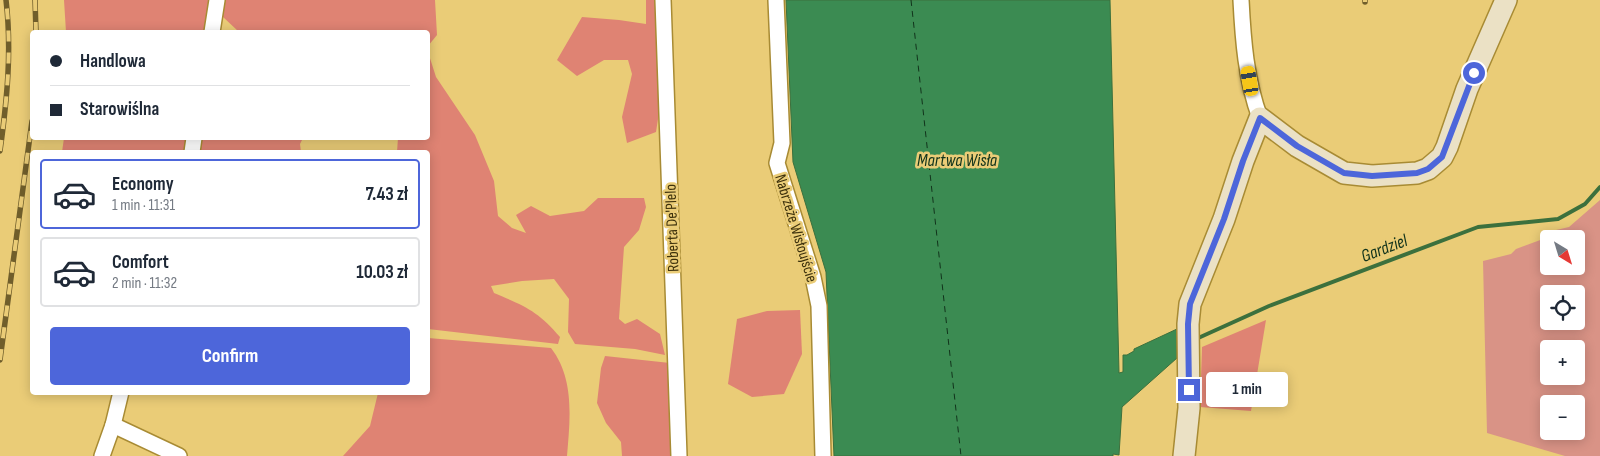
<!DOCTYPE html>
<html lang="en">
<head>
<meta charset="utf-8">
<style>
  body { margin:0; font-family:"Sofia Sans Condensed",sans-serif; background:#f6f6f7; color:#1f2937; height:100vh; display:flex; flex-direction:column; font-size:19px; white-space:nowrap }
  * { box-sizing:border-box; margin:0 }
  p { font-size:16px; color:#747a83 }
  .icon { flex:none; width:28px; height:28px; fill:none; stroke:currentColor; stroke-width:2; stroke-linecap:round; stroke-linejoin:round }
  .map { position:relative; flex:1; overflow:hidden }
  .sheet { position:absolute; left:30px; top:150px; width:400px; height:245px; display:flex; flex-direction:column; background:#fff; border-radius:5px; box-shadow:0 2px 12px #0003 }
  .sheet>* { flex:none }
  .banner { position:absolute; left:30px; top:30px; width:400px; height:110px; border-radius:5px; box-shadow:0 2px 12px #0003; display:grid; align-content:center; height:110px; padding:0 20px; background:#fff }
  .needle { width:32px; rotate:142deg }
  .controls { position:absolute; left:1540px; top:230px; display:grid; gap:10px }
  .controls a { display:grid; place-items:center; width:45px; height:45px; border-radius:5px; background:#fff; box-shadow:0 2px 12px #0003; font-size:25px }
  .end { position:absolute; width:22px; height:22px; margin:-11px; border:6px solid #4d66da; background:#fff; box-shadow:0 0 0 2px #fff }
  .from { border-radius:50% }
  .bubble { position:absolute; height:35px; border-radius:5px; background:#fff; box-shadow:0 2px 12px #0003; font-size:16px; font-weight:700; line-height:35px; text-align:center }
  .car { position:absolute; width:15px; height:30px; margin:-15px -8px; border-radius:6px; box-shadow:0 0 4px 1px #0007; background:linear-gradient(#f5c518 24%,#345 0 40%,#f5c518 0 76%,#345 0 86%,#f5c518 0) }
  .banner b { display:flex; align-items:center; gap:18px; height:48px; font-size:19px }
  .banner b+b { border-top:1px solid #e0e1e3 }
  .banner i { width:12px; height:12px; background:#1f2937 }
  ul { padding:9px 0 0; list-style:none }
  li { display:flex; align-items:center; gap:15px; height:70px; margin:0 10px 8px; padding:0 10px; border:2px solid #e0e1e3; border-radius:5px }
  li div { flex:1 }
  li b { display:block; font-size:19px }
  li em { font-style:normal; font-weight:700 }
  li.active { border-color:#4d66da }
  li>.icon { width:45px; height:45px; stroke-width:1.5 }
  .cta { display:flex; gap:10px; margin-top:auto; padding:10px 20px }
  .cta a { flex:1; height:58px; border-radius:5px; background:#4d66da; color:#fff; font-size:20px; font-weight:700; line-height:58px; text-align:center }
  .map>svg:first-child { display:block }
  .green { fill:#d99386; fill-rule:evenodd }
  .forest { fill:#df8373 }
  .water { fill:#3b8b52; stroke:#3c703d }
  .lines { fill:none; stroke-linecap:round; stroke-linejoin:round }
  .stream { stroke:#3c703d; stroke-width:4 }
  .ferry { stroke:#11331b; stroke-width:1; stroke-dasharray:6 5; stroke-linecap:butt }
  .street-casing { stroke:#a88b34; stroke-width:18 }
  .secondary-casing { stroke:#a88b34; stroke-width:24 }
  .street { stroke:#fff; stroke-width:15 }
  .secondary { stroke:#ebe1c5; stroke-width:21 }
  .rail-casing { stroke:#705e2b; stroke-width:5.5 }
  .rail { stroke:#eacc77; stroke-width:4; stroke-dasharray:11; stroke-linecap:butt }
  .route { stroke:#4d66da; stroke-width:6 }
  .labels { text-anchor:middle; stroke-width:5; stroke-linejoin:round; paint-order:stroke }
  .street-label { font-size:16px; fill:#3d310c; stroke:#eacc77 }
  .water-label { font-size:18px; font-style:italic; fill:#11331b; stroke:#eacc77 }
</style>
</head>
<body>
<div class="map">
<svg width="1600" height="456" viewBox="0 0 1600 456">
  <rect width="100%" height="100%" fill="#eacc77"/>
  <!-- green -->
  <path class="green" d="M1600 200V456H1565L1487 433 1483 261 1511 254 1516 249 1543 239V233L1569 227ZM1549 239H1576V266H1549ZM1549 294H1576V321H1549ZM1549 349H1576V376H1549ZM1549 404H1576V431H1549Z"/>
  <!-- forest -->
  <g class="forest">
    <polygon points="64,0 209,0 204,32 66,32"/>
    <polygon points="224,0 435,0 437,35 428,46 428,32 239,32 222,16"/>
    <polygon points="646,0 658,0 657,67 660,106 656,132 627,143 622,117 632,74 628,60 604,60 577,76 557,60 582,17 619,20 646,24"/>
    <path d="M428 52 436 77 475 135 494 181 498 216 512 228 526 233 516 215 531 206 550 216 584 211 598 198H644L646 207 639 230 624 247 619 319 625 324 637 319 660 334 665 355 635 349 575 344 568 332 569 299 554 279 522 281 491 286 494 293C525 306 538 311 560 337L558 344 428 329V152H397L398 138H428Z"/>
    <polygon points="64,138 188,138 185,152 62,152"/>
    <polygon points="200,138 303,138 300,144 301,152 198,152"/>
    <polygon points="800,310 802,354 784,394 752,397 728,384 737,319 767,311"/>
    <polygon points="1266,320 1251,411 1200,407 1202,347"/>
    <path d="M428 338 551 348C575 379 570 420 567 456H343L370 426 378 393 428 392Z"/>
    <polygon points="605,356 670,363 674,456 622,456 621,442 606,423 597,403 601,368"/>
  </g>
  <!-- water -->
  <polygon class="water" points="786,0 1110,0 1119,373 1123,372 1123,355 1127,355 1134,351 1134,349 1177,329 1177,358 1122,407 1119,455 1113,454 1113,456 834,456 826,272 793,162"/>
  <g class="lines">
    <!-- stream -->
    <polyline class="stream" points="1196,339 1269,306 1478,227 1558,219 1585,204 1600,187"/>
    <!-- ferry -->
    <polyline class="ferry" points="911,0 961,456"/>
    <defs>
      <g id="street">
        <polyline points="663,0 679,456"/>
        <polyline points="776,0 782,143 777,163 813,277 819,306 823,456"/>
        <path d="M1241 0C1243 40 1246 80 1260 118"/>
        <polyline points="212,32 217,0"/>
        <polyline points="192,152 194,138"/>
        <polyline points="113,425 179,456"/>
        <polyline points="102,456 113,425 121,392"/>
      </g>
      <polyline id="secondary" points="1184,456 1189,408 1188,324 1190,304 1224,219 1243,161 1260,118 1297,146 1344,173 1372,176 1417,173 1428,169 1442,157 1447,147 1467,89 1506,0"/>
    </defs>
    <!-- street casing -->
    <use href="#street" class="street-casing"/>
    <!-- secondary casing -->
    <use href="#secondary" class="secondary-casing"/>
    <!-- street -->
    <use href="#street" class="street"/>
    <!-- secondary -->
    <use href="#secondary" class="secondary"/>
    <defs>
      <g id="rail">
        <polyline points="35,0 36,32"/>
        <polyline points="1365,0 1365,2"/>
        <path d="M0 151C7 100 12 51 6 0"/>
        <polyline points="0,360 32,121"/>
      </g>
    </defs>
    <!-- rail casing -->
    <use href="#rail" class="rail-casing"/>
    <!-- rail -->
    <use href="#rail" class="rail"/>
  </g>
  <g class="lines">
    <!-- route -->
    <polyline class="route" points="1189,390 1188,324 1190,304 1224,219 1243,161 1260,118 1297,146 1344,173 1372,176 1417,173 1428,169 1442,157 1474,73"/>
  </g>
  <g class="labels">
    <!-- street labels -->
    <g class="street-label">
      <text transform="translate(671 228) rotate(-92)" y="6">Roberta De'Plelo</text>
      <text transform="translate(797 228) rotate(73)" y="6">Nabrzeże Wisłoujście</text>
    </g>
    <!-- water labels -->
    <g class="water-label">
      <text x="957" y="166">Martwa Wisła</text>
      <text transform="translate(1384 248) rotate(-21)" y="6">Gardziel</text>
    </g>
  </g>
</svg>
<div class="controls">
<a><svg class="needle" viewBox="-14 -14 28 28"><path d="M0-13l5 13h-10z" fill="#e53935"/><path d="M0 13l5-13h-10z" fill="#747a83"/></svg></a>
<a><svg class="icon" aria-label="locate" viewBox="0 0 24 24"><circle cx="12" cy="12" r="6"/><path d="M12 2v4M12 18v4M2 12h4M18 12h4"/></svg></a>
<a>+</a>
<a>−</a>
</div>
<i class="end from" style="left:1474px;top:73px"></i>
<i class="end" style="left:1189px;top:390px"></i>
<div class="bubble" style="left:1206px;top:372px;width:82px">1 min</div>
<i class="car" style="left:1250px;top:81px;rotate:350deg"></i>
<div class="banner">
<b><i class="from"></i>Handlowa</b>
<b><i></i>Starowiślna</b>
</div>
<section class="sheet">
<ul>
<li class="active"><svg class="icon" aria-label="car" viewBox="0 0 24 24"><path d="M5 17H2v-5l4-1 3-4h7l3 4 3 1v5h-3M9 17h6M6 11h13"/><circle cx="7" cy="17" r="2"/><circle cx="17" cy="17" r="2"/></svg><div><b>Economy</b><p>1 min · 11:31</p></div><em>7.43 zł</em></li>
<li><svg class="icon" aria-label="car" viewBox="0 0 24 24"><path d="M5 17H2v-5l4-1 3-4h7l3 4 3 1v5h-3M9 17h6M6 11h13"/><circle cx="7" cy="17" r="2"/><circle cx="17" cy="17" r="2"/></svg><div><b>Comfort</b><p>2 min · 11:32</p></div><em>10.03 zł</em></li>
</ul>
<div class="cta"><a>Confirm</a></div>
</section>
</div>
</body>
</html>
